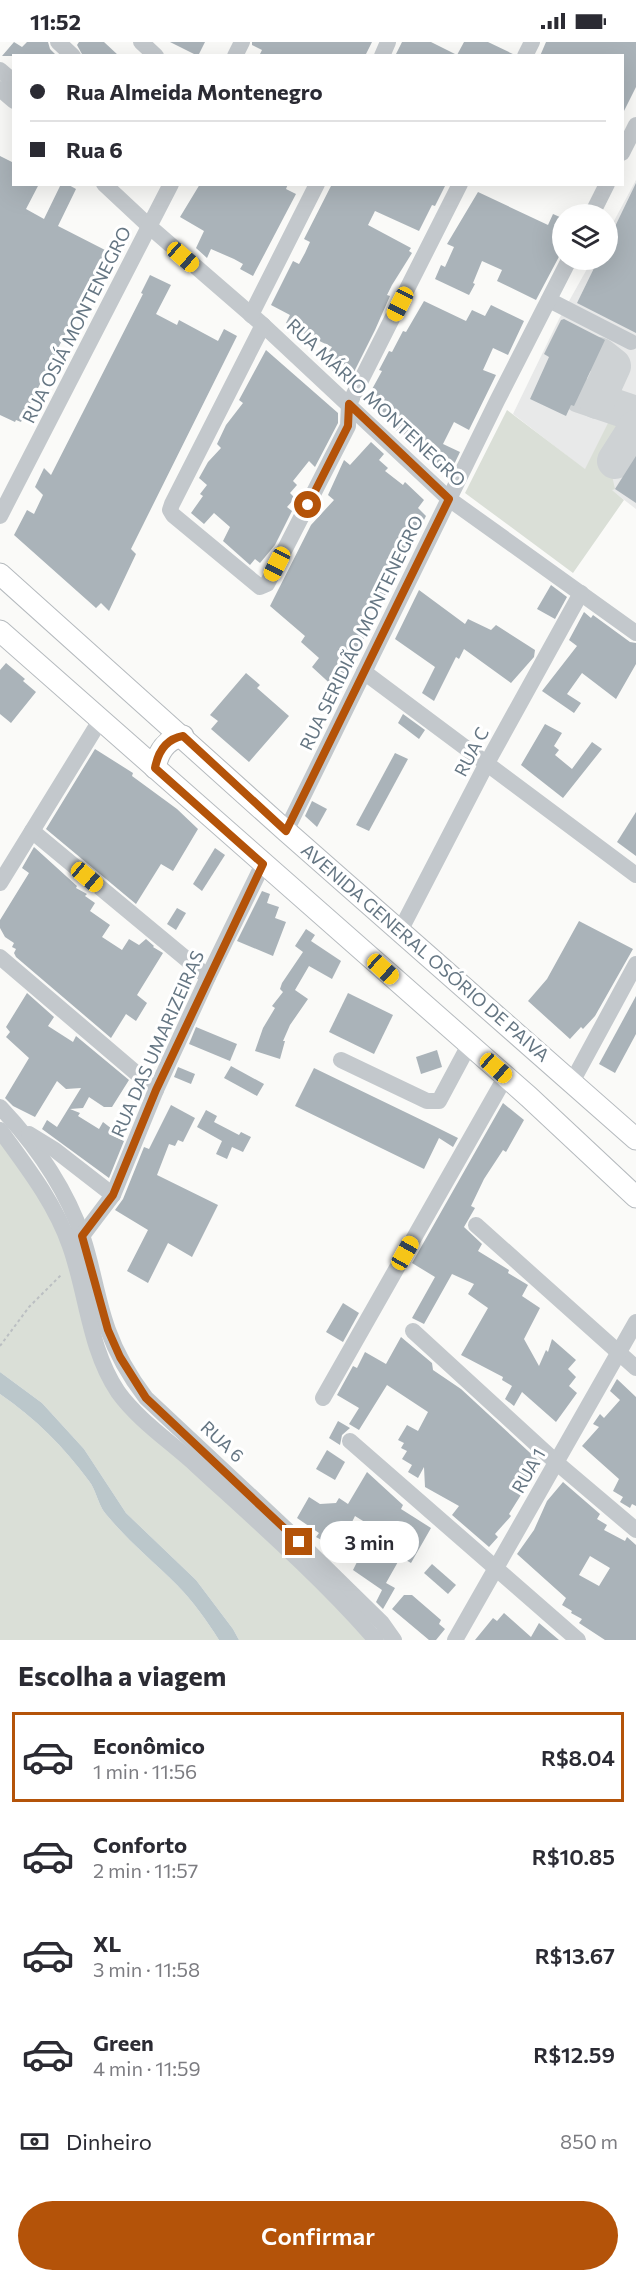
<!DOCTYPE html>
<html lang="pt">
<head>
<meta charset="utf-8">
<style>
  body { margin:0; font-family:Commissioner,sans-serif; background:#f2f2f3; color:#2b2b33; height:100vh; display:flex; flex-direction:column; font-size:22px; white-space:nowrap }
  * { box-sizing:border-box; margin:0 }
  p { font-size:20px; color:#7c7c81 }
  .icon { flex:none; width:33px; height:33px; fill:none; stroke:currentColor; stroke-width:2; stroke-linecap:round; stroke-linejoin:round }
  .map { position:relative; height:1598px; overflow:hidden }
  .drawer { display:flex; flex-direction:column; background:#fff; flex:1 }
  .drawer>* { flex:none }
  .banner { position:absolute; left:12px; top:12px; width:612px; height:132px; border-radius:0px; box-shadow:0 6px 24px #0002; display:grid; align-content:center; height:132px; padding:0 18px; background:#fff }
  .fabs { position:absolute; left:552px; top:162px; display:grid; gap:12px }
  .fabs a { display:grid; place-items:center; width:66px; height:66px; border-radius:50%; background:#fff; box-shadow:0 6px 24px #0002; font-size:30px }
  .end { position:absolute; width:27px; height:27px; margin:-14px; border:8px solid #b45309; background:#fff; box-shadow:0 0 0 3px #fff }
  .from { border-radius:50% }
  .bubble { position:absolute; height:42px; border-radius:21px; background:#fff; box-shadow:0 6px 24px #0002; font-size:20px; font-weight:600; line-height:42px; text-align:center }
  .car { position:absolute; width:18px; height:36px; margin:-18px -9px; border-radius:8px; box-shadow:0 0 4px 2px #0007; background:linear-gradient(#f5c518 24%,#345 0 40%,#f5c518 0 76%,#345 0 86%,#f5c518 0) }
  .banner b { display:flex; align-items:center; gap:21px; height:57px; font-size:22px }
  .banner b+b { border-top:2px solid #e1e1e2 }
  .banner i { width:15px; height:15px; background:#2b2b33 }
  ul { padding:0; list-style:none }
  li { display:flex; align-items:center; gap:18px; height:90px; margin:0 12px 9px; padding:0 6px; border:3px solid transparent; border-radius:0px }
  li div { flex:1 }
  li b { display:block; font-size:22px }
  li em { font-style:normal; font-weight:600 }
  li.current { border-color:#b45309 }
  li>.icon { width:54px; height:54px; stroke-width:1.5 }
  h2 { padding:0 18px; font-size:27px; line-height:72px }
  .pay { display:flex; align-items:center; gap:15px; height:66px; padding:0 18px; font-size:22px }
  .pay p { margin-inline-start:auto }
  .action { display:flex; gap:12px; margin-top:auto; padding:12px 18px }
  .action a { flex:1; height:69px; border-radius:36px; background:#b45309; color:#fff; font-size:24px; font-weight:600; line-height:69px; text-align:center }
  .status { display:flex; justify-content:space-between; align-items:center; height:42px; padding:0 30px; background:#fff; direction:ltr }
  .status svg { height:16px; fill:currentColor }
  .map>svg:first-child { display:block }
  .built { fill:#e8e9e9 }
  .green { fill:#dadfd7 }
  .water { fill:#bbc7cb }
  .lines { fill:none; stroke-linecap:round; stroke-linejoin:round }
  .taxiway { stroke:#ced2d4; stroke-width:36 }
  .building { fill:#aab3b9; fill-rule:evenodd }
  .major-casing { stroke:#b5babe; stroke-width:23 }
  .path { stroke:#bbbfc2; stroke-width:2; stroke-dasharray:3 3; stroke-linecap:butt }
  .minor { stroke:#c3c8cc; stroke-width:16 }
  .major { stroke:#fff; stroke-width:21 }
  .route { stroke:#b45309; stroke-width:8 }
  .labels { text-anchor:middle; stroke-width:6; stroke-linejoin:round; paint-order:stroke }
  .street-label { font-size:18px; fill:#657683; stroke:#fff }
</style>
</head>
<body>
<div class="status"><b>11:52</b><svg viewBox="0 0 49 12"><path d="M0 12V9h3v3zM5 12V6h3v6zM10 12V3h3v9zM15 12V0h3v12zM26 1h20v11H26zM47 4h2v5h-2z"/></svg></div>
<div class="map">
<svg width="636" height="1598" viewBox="0 0 636 1598">
  <rect width="100%" height="100%" fill="#fafaf8"/>
  <!-- built -->
  <polygon class="built" points="636,138 636,467 513,372 559,277 592,218 608,218 608,190"/>
  <!-- green -->
  <g class="green">
    <polygon points="507,368 585,427 608,381 603,378 604,377 622,373 634,379 609,420 615,447 612,448 624,458 573,531 465,451"/>
    <polygon points="0,1088 47,1155 116,1347 376,1598 239,1598 233,1587 196,1538 126,1471 84,1407 42,1361 0,1330"/>
    <path d="M0 1352C35 1376 64 1405 89 1439 96 1448 98 1462 105 1471 127 1498 153 1519 177 1543 193 1559 207 1579 219 1598H0Z"/>
  </g>
  <!-- water -->
  <path class="water" d="M0 1330 42 1361 84 1407 126 1471 196 1538 233 1587 239 1598H219C207 1579 193 1559 177 1543 153 1519 127 1498 105 1471 98 1462 96 1448 89 1439 64 1405 35 1376 0 1352Z"/>
  <g class="lines">
    <!-- taxiway -->
    <g class="taxiway">
      <polyline points="580,353 636,372"/>
      <polyline points="597,359 613,324 599,313"/>
      <polyline points="615,419 636,386"/>
    </g>
  </g>
  <!-- building -->
  <g class="building">
    <polygon points="14,0 22,5 27,0 48,0 50,7 57,14 2,14"/>
    <polygon points="79,0 104,0 119,14 83,14 77,3"/>
    <polygon points="170,0 205,0 198,14"/>
    <polygon points="252,0 372,0 365,14 259,14 262,8 252,3"/>
    <polygon points="402,0 431,0 457,13 464,0 488,0 515,13 395,14"/>
    <polygon points="546,0 636,0 636,45 622,73 622,14 540,14"/>
    <polygon points="0,114 14,121 14,142 39,142 26,167 44,177 61,142 67,142 76,147 58,184 107,209 21,380 16,378 15,380 0,373"/>
    <polygon points="636,141 636,291 577,261 598,218 608,218 608,199"/>
    <polygon points="200,142 288,142 286,147 296,152 253,234 240,227 243,222 234,217 211,207 207,216 196,206 204,189 180,175"/>
    <polygon points="332,142 446,142 435,164 432,163 419,189 375,169 368,183 411,206 409,209 412,211 392,243 387,253 390,254 375,288 351,336 348,337 342,337 332,328 334,324 327,321 331,313 328,311 332,305 290,285 291,283 286,281 290,273 271,263 293,219 299,222 305,211 310,200 304,197"/>
    <polygon points="478,150 548,183 553,172 562,176 562,209 536,258 497,239 502,228 482,219 473,241 475,242 469,253 435,237 441,223 445,225 454,205 447,202"/>
    <polygon points="150,233 171,243 156,272 177,283 179,278 218,299 224,287 237,294 131,507 136,512 109,569 101,561 96,566 14,493 27,468 34,472 43,453 35,445 44,426 51,433 143,252 141,251"/>
    <polygon points="424,259 466,279 472,268 485,274 491,263 524,279 508,313 493,306 483,328 496,333 469,388 454,380 443,402 460,410 449,433 402,391 395,388 397,385 373,367 374,364 365,360 382,329 379,328 389,309 392,310 403,289 406,290"/>
    <polygon points="564,277 605,298 574,364 571,363 566,374 530,357 549,315 544,312 561,278"/>
    <polygon points="266,308 338,371 338,381 315,425 309,419 293,439 297,443 290,451 295,456 287,465 292,469 275,503 260,521 255,517 250,523 223,499 230,485 214,471 204,482 191,471 203,454 200,452 207,443 199,436 208,420 221,406 217,402 226,383 243,361 239,358"/>
    <polygon points="371,400 384,412 379,418 388,426 385,429 403,443 405,440 424,458 418,466 426,474 398,529 392,525 376,543 386,552 361,579 369,586 346,631 348,632 337,648 312,625 319,616 301,600 305,594 270,564 311,483 334,458 328,453 344,418 350,423"/>
    <polygon points="636,414 636,461 615,447"/>
    <polygon points="551,543 567,555 555,577 537,567"/>
    <polygon points="419,548 465,582 468,577 491,588 496,583 535,608 534,615 511,641 464,607 459,617 456,615 434,659 422,651 435,625 395,597"/>
    <polygon points="584,570 591,576 593,573 630,600 636,601 636,622 616,657 582,631 567,652 581,661 574,671 542,649 577,604 569,598"/>
    <polygon points="6,621 25,637 23,639 36,650 11,681 0,672 0,628"/>
    <polygon points="246,631 260,643 257,646 289,674 249,720 211,687 218,679 210,673"/>
    <polygon points="403,672 425,688 419,697 398,681"/>
    <polygon points="545,682 562,691 554,704 559,708 555,713 572,727 592,700 602,707 563,756 521,723"/>
    <polygon points="95,707 133,731 132,734 177,767 198,787 173,829 161,822 136,862 46,787"/>
    <polygon points="395,711 408,717 369,789 356,783"/>
    <polygon points="312,759 327,767 317,785 305,774"/>
    <polygon points="636,770 636,814 617,800"/>
    <polygon points="34,805 77,844 76,846 87,852 85,854 95,861 90,869 110,883 102,895 122,908 129,897 139,903 146,897 154,904 153,905 163,911 137,953 147,961 136,979 126,972 111,996 16,915 14,911 16,907 12,905 14,901 5,895 0,886 0,878 29,831 22,826"/>
    <polygon points="215,806 225,813 202,849 193,842"/>
    <polygon points="262,849 270,852 267,861 279,865 275,876 286,880 273,914 237,899"/>
    <polygon points="177,866 186,871 176,888 167,882"/>
    <polygon points="579,879 633,907 595,974 583,987 581,985 570,997 528,959 547,937"/>
    <polygon points="306,887 315,893 311,899 341,919 332,937 309,924 295,948 308,957 290,983 283,999 285,999 280,1017 255,1009 263,986 275,966 272,964 283,950 280,947 282,941 303,910 295,904"/>
    <polygon points="27,951 54,975 48,984 73,1000 76,994 129,1038 112,1065 104,1065 89,1055 83,1066 70,1067 80,1071 78,1074 99,1087 103,1080 112,1087 109,1092 124,1099 109,1136 42,1087 47,1078 57,1085 81,1046 66,1047 57,1039 35,1075 13,1064 5,1056 29,1016 6,995 10,990 6,985"/>
    <polygon points="348,951 393,973 374,1012 329,990"/>
    <polygon points="636,954 636,992 615,1031 599,1022"/>
    <polygon points="196,985 237,1002 230,1019 189,1002"/>
    <polygon points="437,1008 442,1025 421,1032 416,1015"/>
    <polygon points="231,1024 264,1042 257,1054 224,1036"/>
    <polygon points="178,1025 195,1032 191,1042 174,1035"/>
    <polygon points="314,1026 434,1084 458,1096 453,1105 439,1096 424,1127 295,1064"/>
    <polygon points="503,1061 524,1078 506,1110 503,1108 484,1137 471,1164 475,1166 464,1185 482,1202 478,1209 509,1228 508,1231 528,1243 522,1254 540,1266 524,1297 539,1324 546,1308 548,1310 552,1297 576,1318 568,1327 576,1335 569,1344 577,1351 556,1380 522,1350 514,1364 505,1357 512,1344 502,1338 503,1335 461,1313 488,1266 468,1252 474,1242 452,1232 424,1282 412,1276 435,1235 412,1221"/>
    <polygon points="171,1063 195,1076 183,1100 178,1098 175,1104 169,1102 157,1133 218,1163 192,1215 168,1201 148,1241 127,1229 148,1188 115,1168 123,1157 144,1105 149,1107"/>
    <polygon points="206,1068 217,1074 214,1080 239,1093 241,1090 251,1095 243,1110 232,1105 227,1117 216,1112 222,1099 197,1085"/>
    <polygon points="343,1261 359,1271 343,1300 326,1290"/>
    <polygon points="401,1295 432,1321 433,1328 461,1347 541,1421 509,1472 511,1474 495,1492 498,1495 489,1505 452,1473 459,1464 425,1445 424,1425 418,1436 408,1430 412,1423 402,1417 407,1409 401,1406 404,1401 398,1398 407,1383 418,1389 428,1370 387,1343 359,1388 349,1382 359,1366 337,1353 353,1324 357,1326 365,1310 386,1322"/>
    <polygon points="617,1337 636,1355 636,1464 632,1462 630,1466 620,1460 623,1455 613,1449 619,1437 582,1404 599,1385 593,1382 600,1372 604,1376 620,1358 610,1349"/>
    <polygon points="338,1379 350,1386 342,1393 340,1403 329,1396"/>
    <polygon points="327,1408 345,1420 335,1438 316,1427"/>
    <path d="M367 1430 403 1463 401 1467 431 1486 411 1521 404 1517 402 1520 399 1518 386 1541 395 1546 383 1567 376 1560 382 1548 353 1528 358 1518 316 1495 319 1491 297 1476 309 1455 320 1462 336 1461 339 1456 348 1462ZM355 1474 376 1487 366 1504 345 1494Z"/>
    <path d="M563 1440 600 1472 597 1477 607 1483 604 1488 625 1499 627 1495 636 1503V1598H605L579 1581 582 1577 571 1571 572 1569 562 1563 566 1556 517 1512 534 1488 547 1459ZM590 1514 610 1526 599 1544 579 1533Z"/>
    <polygon points="432,1522 456,1543 448,1552 424,1531"/>
    <polygon points="404,1553 412,1553 441,1578 439,1582 445,1587 436,1598 429,1598 392,1567"/>
    <polygon points="504,1571 531,1595 539,1581 559,1598 475,1598 493,1576 497,1579"/>
  </g>
  <g class="lines">
    <defs>
      <g id="major">
        <polyline points="0,532 286,789 636,1097"/>
        <polyline points="0,589 529,1055 636,1155"/>
        <path d="M155 726C158 710 166 697 183 694"/>
      </g>
    </defs>
    <!-- major casing -->
    <use href="#major" class="major-casing"/>
    <!-- path -->
    <polyline class="path" points="0,1304 29,1265 62,1232"/>
    <!-- minor -->
    <g class="minor">
      <polyline points="58,0 73,14"/>
      <polyline points="141,0 156,14"/>
      <polyline points="235,14 242,0"/>
      <polyline points="382,14 388,0"/>
      <polyline points="525,14 532,0"/>
      <polyline points="0,28 14,40"/>
      <polyline points="0,47 14,59"/>
      <polyline points="622,111 636,83"/>
      <polyline points="104,142 150,185 263,283 449,457 636,591"/>
      <polyline points="592,172 607,142"/>
      <polyline points="549,258 631,300"/>
      <polyline points="251,273 317,142"/>
      <polyline points="263,283 172,462 170,468 173,473 260,545 267,542 348,384 349,362 460,142"/>
      <polyline points="0,474 171,142"/>
      <polyline points="364,630 636,833"/>
      <polyline points="32,789 208,935"/>
      <polyline points="286,789 497,359 569,218"/>
      <polyline points="0,841 101,677"/>
      <polyline points="400,889 487,721 581,551"/>
      <polyline points="0,915 156,1048"/>
      <polyline points="341,1018 427,1059 439,1059 469,1003"/>
      <polyline points="572,1040 636,922"/>
      <path d="M0 1065C36 1103 66 1146 83 1196 93 1226 97 1258 108 1288 117 1313 130 1335 146 1356L285 1486 382 1581 394 1598"/>
      <path d="M0 1088C27 1125 55 1161 70 1204 87 1252 89 1307 118 1350 139 1379 171 1400 197 1424 258 1480 321 1535 376 1598"/>
      <polyline points="29,1092 55,1108 113,1153"/>
      <polyline points="476,1183 636,1326"/>
      <polyline points="82,1194 113,1153 156,1048 208,935 263,822"/>
      <polyline points="413,1289 557,1421 636,1488"/>
      <polyline points="323,1356 506,1034"/>
      <polyline points="350,1399 578,1598"/>
      <polyline points="455,1598 636,1280"/>
    </g>
    <!-- major -->
    <use href="#major" class="major"/>
  </g>
  <g class="lines">
    <!-- route -->
    <path class="route" d="M299 1500 146 1356 120 1315 108 1288 82 1194 113 1153 156 1048 263 822 155 726C158 710 166 697 183 694L286 789 449 457 349 362 348 384 308 463"/>
  </g>
  <g class="labels">
    <!-- street labels -->
    <g class="street-label">
      <text transform="translate(77 283) rotate(-63)" y="6">RUA OSIÁ MONTENEGRO</text>
      <text transform="translate(376 361) rotate(43)" y="6">RUA MÁRIO MONTENEGRO</text>
      <text transform="translate(362 591) rotate(-64)" y="6">RUA SERIDIÃO MONTENEGRO</text>
      <text transform="translate(472 710) rotate(-62)" y="6">RUA C</text>
      <text transform="translate(425 911) rotate(41)" y="6">AVENIDA GENERAL OSÓRIO DE PAIVA</text>
      <text transform="translate(158 1002) rotate(-66)" y="6">RUA DAS UMARIZEIRAS</text>
      <text transform="translate(222 1400) rotate(43)" y="6">RUA 6</text>
      <text transform="translate(529 1429) rotate(-60)" y="6">RUA 1</text>
    </g>
  </g>
</svg>
<div class="fabs">
<a><svg class="icon" aria-label="layers" viewBox="0 0 24 24"><path d="M12 4l9 5-9 5-9-5zM3 14l9 5 9-5"/></svg></a>
</div>
<i class="end from" style="left:308px;top:463px"></i>
<i class="end" style="left:299px;top:1500px"></i>
<div class="bubble" style="left:320px;top:1479px;width:99px">3 min</div>
<i class="car" style="left:183px;top:215px;rotate:131deg"></i>
<i class="car" style="left:400px;top:262px;rotate:207deg"></i>
<i class="car" style="left:277px;top:522px;rotate:207deg"></i>
<i class="car" style="left:87px;top:835px;rotate:130deg"></i>
<i class="car" style="left:383px;top:927px;rotate:132deg"></i>
<i class="car" style="left:496px;top:1026px;rotate:131deg"></i>
<i class="car" style="left:405px;top:1211px;rotate:29deg"></i>
<div class="banner">
<b><i class="from"></i>Rua Almeida Montenegro</b>
<b><i></i>Rua 6</b>
</div>
</div>
<section class="drawer">
<h2>Escolha a viagem</h2>
<ul>
<li class="current"><svg class="icon" aria-label="car" viewBox="0 0 24 24"><path d="M5 17H2v-5l4-1 3-4h7l3 4 3 1v5h-3M9 17h6M6 11h13"/><circle cx="7" cy="17" r="2"/><circle cx="17" cy="17" r="2"/></svg><div><b>Econômico</b><p>1 min · 11:56</p></div><em>R$8.04</em></li>
<li><svg class="icon" aria-label="car" viewBox="0 0 24 24"><path d="M5 17H2v-5l4-1 3-4h7l3 4 3 1v5h-3M9 17h6M6 11h13"/><circle cx="7" cy="17" r="2"/><circle cx="17" cy="17" r="2"/></svg><div><b>Conforto</b><p>2 min · 11:57</p></div><em>R$10.85</em></li>
<li><svg class="icon" aria-label="car" viewBox="0 0 24 24"><path d="M5 17H2v-5l4-1 3-4h7l3 4 3 1v5h-3M9 17h6M6 11h13"/><circle cx="7" cy="17" r="2"/><circle cx="17" cy="17" r="2"/></svg><div><b>XL</b><p>3 min · 11:58</p></div><em>R$13.67</em></li>
<li><svg class="icon" aria-label="car" viewBox="0 0 24 24"><path d="M5 17H2v-5l4-1 3-4h7l3 4 3 1v5h-3M9 17h6M6 11h13"/><circle cx="7" cy="17" r="2"/><circle cx="17" cy="17" r="2"/></svg><div><b>Green</b><p>4 min · 11:59</p></div><em>R$12.59</em></li>
</ul>
<div class="pay"><svg class="icon" aria-label="cash" viewBox="0 0 24 24"><path d="M3 7h18v10H3z"/><circle cx="12" cy="12" r="2"/></svg>Dinheiro<p>850 m</p></div>
<div class="action"><a>Confirmar</a></div>
</section>
</body>
</html>
